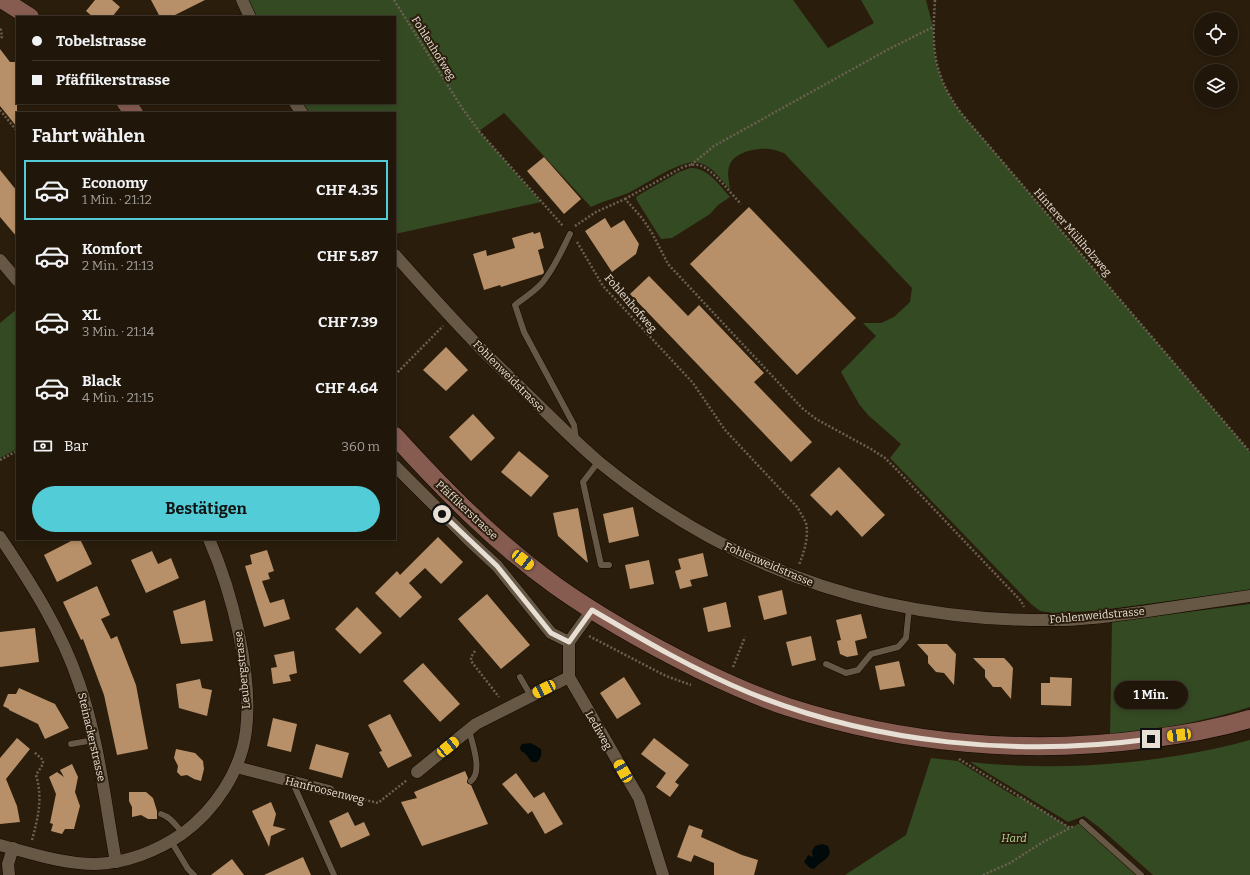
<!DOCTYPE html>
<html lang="de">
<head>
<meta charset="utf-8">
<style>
  body { margin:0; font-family:Bitter,serif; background:#281f12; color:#f1f3f6; height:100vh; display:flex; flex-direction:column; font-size:15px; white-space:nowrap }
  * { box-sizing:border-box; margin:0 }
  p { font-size:13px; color:#a29f9c }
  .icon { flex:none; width:22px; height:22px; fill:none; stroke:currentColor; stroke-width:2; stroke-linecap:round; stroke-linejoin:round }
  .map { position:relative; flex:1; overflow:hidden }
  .panel { position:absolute; left:16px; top:112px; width:380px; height:428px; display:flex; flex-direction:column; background:#201609; border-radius:0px; box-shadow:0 2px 6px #0003,0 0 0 1px #3d352a }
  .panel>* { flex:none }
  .top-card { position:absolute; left:16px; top:16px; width:380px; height:88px; border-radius:0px; box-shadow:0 2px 6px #0003,0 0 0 1px #3d352a; display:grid; align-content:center; height:88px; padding:0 16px; background:#201609 }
  .controls { position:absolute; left:1194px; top:12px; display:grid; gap:8px }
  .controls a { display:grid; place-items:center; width:44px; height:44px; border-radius:50%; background:#201609; box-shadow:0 2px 6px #0003,0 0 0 1px #3d352a; font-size:20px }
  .end { position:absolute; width:18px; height:18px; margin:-9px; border:5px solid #e7ded4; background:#111; box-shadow:0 0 0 2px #111 }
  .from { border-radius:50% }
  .bubble { position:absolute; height:28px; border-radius:14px; background:#201609; box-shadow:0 2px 6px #0003,0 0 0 1px #3d352a; font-size:13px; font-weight:700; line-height:28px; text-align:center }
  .car { position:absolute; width:12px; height:24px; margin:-12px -6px; border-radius:5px; box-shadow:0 0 3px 1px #0007; background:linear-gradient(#f5c518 24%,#345 0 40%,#f5c518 0 76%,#345 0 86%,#f5c518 0) }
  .top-card b { display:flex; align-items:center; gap:14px; height:38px; font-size:15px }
  .top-card b+b { border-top:1px solid #3d352a }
  .top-card i { width:10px; height:10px; background:#f1f3f6 }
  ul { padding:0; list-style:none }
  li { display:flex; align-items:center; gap:12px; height:60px; margin:0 8px 6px; padding:0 8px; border:2px solid transparent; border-radius:0px }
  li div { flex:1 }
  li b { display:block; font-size:15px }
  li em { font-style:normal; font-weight:700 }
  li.on { border-color:#52ccd6 }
  li>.icon { width:36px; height:36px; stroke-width:1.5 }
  h2 { padding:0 16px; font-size:18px; line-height:48px }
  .pay { display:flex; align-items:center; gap:10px; height:44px; padding:0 16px; font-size:15px }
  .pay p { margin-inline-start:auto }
  .primary-button { display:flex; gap:8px; margin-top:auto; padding:8px 16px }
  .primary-button a { flex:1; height:46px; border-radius:24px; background:#52ccd6; color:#111; font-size:16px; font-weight:700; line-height:46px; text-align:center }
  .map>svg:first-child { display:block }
  .green { fill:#344a23 }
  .water { fill:#000a0b }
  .building { fill:#b79069 }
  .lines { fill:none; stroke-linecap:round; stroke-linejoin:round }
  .lane-casing { stroke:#120700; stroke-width:7 }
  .street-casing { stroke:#120700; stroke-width:13 }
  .secondary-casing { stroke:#120700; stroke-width:19 }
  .path { stroke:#6b6051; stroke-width:2.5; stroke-dasharray:2 2; stroke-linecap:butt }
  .lane { stroke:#675846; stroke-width:6 }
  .street { stroke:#675846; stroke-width:12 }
  .secondary { stroke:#865c51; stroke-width:18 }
  .route { stroke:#e7ded4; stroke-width:5 }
  .labels { text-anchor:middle; stroke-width:4; stroke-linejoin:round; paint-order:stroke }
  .street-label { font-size:11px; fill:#e7ded4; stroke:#2a1d0c }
  .park-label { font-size:11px; font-style:italic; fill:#b2da95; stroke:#2a1d0c }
</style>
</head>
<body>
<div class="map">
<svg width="1250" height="875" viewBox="0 0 1250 875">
  <rect width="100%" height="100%" fill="#2a1d0c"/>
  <!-- green -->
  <g class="green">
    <path d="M242 0H793L828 48 874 23 861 0H926C928 9 931 18 933 27 934 34 933 41 934 48 936 73 947 94 961 113L1250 452V590L1094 611 1053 613 1040 611 1031 604 890 458 901 444 868 415 859 404 841 372 876 336 863 323H881L894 317 910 302 912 288 784 153C780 152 774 149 769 149 756 148 733 152 729 167 727 173 729 182 730 189 721 180 713 167 700 163 683 157 645 185 628 193 616 198 603 201 591 207L504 113 479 131 541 202 395 234V113H302L295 103H395V17H250Z"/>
    <path d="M690 168C708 167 719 185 730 197L718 205 710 214 672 238 661 239 636 199 637 196 679 172Z"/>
    <polygon points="17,309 17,449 0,458 0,323"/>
    <path d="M1250 604V707C1205 722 1157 729 1110 735L1112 622Z"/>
    <path d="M1250 740V875H1153L1100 828 1084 816 1068 822 970 762C1060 772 1162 764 1250 740Z"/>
    <polygon points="931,758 958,761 1016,797 1019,796 1070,828 1082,822 1141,875 845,875 906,835"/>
  </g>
  <!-- water -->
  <g class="water">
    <path d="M531 743 541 749C542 755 541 758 537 762H532C528 759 527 753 521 751L520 747 522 744Z"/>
    <path d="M822 844 828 846C834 859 821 860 814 869L810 868 804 862 808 855 813 857 812 851 815 846Z"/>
  </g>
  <!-- building -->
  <g class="building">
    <polygon points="95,0 112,0 120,7 112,17 93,17 86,11"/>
    <polygon points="151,0 205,0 171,17 160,17"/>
    <polygon points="0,49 10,62 17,62 17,127 0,106"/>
    <polygon points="544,157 581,199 564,214 527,171"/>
    <polygon points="0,170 17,191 17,237 0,217"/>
    <polygon points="749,207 856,318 797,375 690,264"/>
    <polygon points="605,218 611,228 624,220 639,244 636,254 612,272 585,231"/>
    <polygon points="533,232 534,234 540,232 544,248 538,250 544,272 543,274 501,287 500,285 484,290 473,254 486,250 487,256 515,248 512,238"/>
    <polygon points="649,276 688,316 699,305 764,373 754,382 812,442 791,462 630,294"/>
    <polygon points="446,347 468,370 446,391 423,370"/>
    <polygon points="473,414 495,438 471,461 449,437"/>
    <polygon points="519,451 549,476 531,497 501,472"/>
    <polygon points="839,467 885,515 862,537 837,510 831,516 810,495"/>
    <polygon points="633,507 639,536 609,543 603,514"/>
    <polygon points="578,508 588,563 558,536 553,513"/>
    <polygon points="438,537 463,562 441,584 425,568 409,583 422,597 400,618 375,593 397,571 400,575"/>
    <polygon points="75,539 80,539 92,564 57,582 44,555"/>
    <polygon points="267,550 274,571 268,573 270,579 262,581 270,603 284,599 290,619 264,627 245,566 252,564 250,555"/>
    <polygon points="152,551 158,564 171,558 179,578 146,593 131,560"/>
    <polygon points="703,553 708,576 690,580 692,586 680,589 675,571 681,569 678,559"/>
    <polygon points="649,560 654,584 630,589 625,565"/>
    <polygon points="97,586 110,615 101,619 111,639 117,636 136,685 148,749 117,755 104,695 83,639 81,640 63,602"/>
    <polygon points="782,590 787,614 764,620 758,596"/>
    <polygon points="487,594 530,645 501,669 458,619"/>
    <polygon points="205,600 213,641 181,644 173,611"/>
    <polygon points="726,602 731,627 708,632 703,608"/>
    <polygon points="357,607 382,633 360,654 335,629"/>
    <polygon points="861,614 867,638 855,641 858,655 847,657 840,654 837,641 841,640 836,620"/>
    <polygon points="35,628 39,662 0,667 0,632"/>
    <polygon points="811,636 816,660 792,666 786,642"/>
    <polygon points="917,644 947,644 956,654 954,685 944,673 936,672 928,663 928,656"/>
    <polygon points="294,651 297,673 289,675 291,681 273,684 271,668 277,667 274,655"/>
    <polygon points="973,658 1004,658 1009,663 1013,668 1011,699 1001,687 993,687 985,677 985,670"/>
    <polygon points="899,661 905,686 880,690 875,666"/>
    <polygon points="423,663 460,704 440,722 403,681"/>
    <polygon points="624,677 641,704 617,719 600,693"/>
    <polygon points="1050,677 1072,678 1071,706 1041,705 1041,683 1050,683"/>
    <polygon points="200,679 202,688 212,690 207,716 179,708 176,684"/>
    <polygon points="19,688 55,704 69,728 45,739 38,724 9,710 9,709 3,706 8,694 16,694"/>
    <polygon points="390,714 412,756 388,768 379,752 382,751 368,725"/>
    <polygon points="273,718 297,724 291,752 267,746"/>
    <polygon points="17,738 30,749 6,779 17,806 20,822 0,824 0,758"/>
    <polygon points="654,738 689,765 675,782 679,785 670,797 656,787 666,773 641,754"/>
    <polygon points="316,744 349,753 342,778 309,769"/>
    <polygon points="176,749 195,753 203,761 204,769 201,781 194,779 187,775 181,776 177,772 178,766 174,758"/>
    <polygon points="72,764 78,777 75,792 80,806 74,829 65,829 62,834 51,831 53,824 50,823 56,794 49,777 57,772 64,777 60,770"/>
    <polygon points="465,771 468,778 467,783 471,785 488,824 422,846 401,802 417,798 414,792"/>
    <polygon points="516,773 534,798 544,792 563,824 545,834 532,811 528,814 502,784"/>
    <polygon points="129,792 146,792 153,798 157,811 157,819 148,819 141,815 132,817 132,807 129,801"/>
    <polygon points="271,802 276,814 273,826 286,829 271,836 269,847 252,811"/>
    <polygon points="348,812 355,826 364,822 370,835 341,848 329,821"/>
    <polygon points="689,825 703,830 701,837 742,855 758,860 754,875 714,875 714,863 694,855 691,862 677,857"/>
    <polygon points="303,857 311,875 264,875"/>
    <polygon points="232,859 244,875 211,875"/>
  </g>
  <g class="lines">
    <defs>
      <g id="lane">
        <path d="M570 234C562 250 554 269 542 283 534 292 524 298 515 305L524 332 574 425 576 439"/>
        <polyline points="599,461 583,482 601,565 609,565"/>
        <polyline points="826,664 846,673 858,670 871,654 898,647 906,638 909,609"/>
        <polyline points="520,677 531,696"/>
        <path d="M469 730C472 743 483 771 471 781"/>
        <polyline points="71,744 94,740"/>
        <polyline points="292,781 334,875"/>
        <path d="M161 814C171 817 176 826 183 833"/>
        <polyline points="1082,822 1141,875"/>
        <polyline points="171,841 188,869 194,875"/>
      </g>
      <g id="street">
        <polyline points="242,0 250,17"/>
        <polyline points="295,103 302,113"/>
        <path d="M395 255C419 282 443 309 468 335 487 356 508 375 527 394 551 417 574 441 599 462 733 572 887 623 1059 620 1089 620 1118 615 1148 611 1182 606 1216 601 1250 596"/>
        <polyline points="0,260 17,280"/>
        <polyline points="395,466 469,540 497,566 551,633 569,642"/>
        <path d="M0 537C31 583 61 630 79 683 99 741 105 802 116 862"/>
        <polyline points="592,610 569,642 569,677 639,798 663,875"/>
        <polyline points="236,767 329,791"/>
        <polyline points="417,772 476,724 569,677"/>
        <path d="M0 845C31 853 62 864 95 864 126 863 157 851 182 834 215 810 241 771 246 731 253 673 232 592 209 539"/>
        <polyline points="9,875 8,864 13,848"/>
      </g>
      <g id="secondary">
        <polyline points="3,0 30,17"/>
        <polyline points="126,103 134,113"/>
        <path d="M395 436C444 490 496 543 556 586 601 618 650 645 700 670 729 684 758 697 788 707 903 744 1027 755 1147 739 1182 735 1216 729 1250 719"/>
      </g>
    </defs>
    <!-- lane casing -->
    <use href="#lane" class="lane-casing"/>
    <!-- street casing -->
    <use href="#street" class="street-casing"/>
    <!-- secondary casing -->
    <use href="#secondary" class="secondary-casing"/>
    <!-- path -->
    <g class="path">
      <polyline points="394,0 462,108 479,131 563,226"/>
      <path d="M935 0C932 47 932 73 961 113L1250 452"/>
      <polyline points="0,29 1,30 2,37 0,38"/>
      <polyline points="0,110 17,131"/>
      <polyline points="691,165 714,146 887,50 933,27"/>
      <path d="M625 199 683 167C689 165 693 164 699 165 713 169 731 194 741 204"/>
      <polyline points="575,226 596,212 625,199 642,218 652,233 668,264 802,408 816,419 871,449 885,458 897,470 1021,601 1024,607"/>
      <path d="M577 242 603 286 693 383 725 430 798 508C800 513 804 518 806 523 809 537 804 552 799 565"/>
      <polyline points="395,375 443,326"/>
      <polyline points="0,460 17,451"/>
      <polyline points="589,636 666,676 691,685"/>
      <polyline points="475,651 471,657 471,661 499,697"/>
      <polyline points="733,667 745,637"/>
      <polyline points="959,759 1019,796 1070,828 1074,826"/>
      <polyline points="341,794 378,803 407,780"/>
      <path d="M32 840C38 818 43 798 36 775L43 764V760L34 752"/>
      <polyline points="983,875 1010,863 1043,842 1070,828"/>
    </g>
    <!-- lane -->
    <use href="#lane" class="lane"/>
    <!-- street -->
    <use href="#street" class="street"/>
    <!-- secondary -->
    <use href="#secondary" class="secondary"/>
  </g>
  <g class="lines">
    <!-- route -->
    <path class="route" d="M442 514 497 566 551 633 569 642 592 610C643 640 694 670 750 693 876 744 1018 757 1151 739"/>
  </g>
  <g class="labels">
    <!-- street labels -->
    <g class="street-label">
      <text transform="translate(434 48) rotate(58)" y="4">Fohlenhofweg</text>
      <text transform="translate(1073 232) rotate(49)" y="4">Hinterer Müliholzweg</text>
      <text transform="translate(631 303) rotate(49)" y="4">Fohlenhofweg</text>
      <text transform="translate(509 376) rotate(45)" y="4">Fohlenweidstrasse</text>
      <text transform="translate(467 510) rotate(43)" y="4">Pfäffikerstrasse</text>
      <text transform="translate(769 564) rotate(23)" y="4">Fohlenweidstrasse</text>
      <text transform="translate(1097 615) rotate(-5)" y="4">Fohlenweidstrasse</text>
      <text transform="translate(242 670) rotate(-96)" y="4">Leubergstrasse</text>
      <text transform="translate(599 730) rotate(60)" y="4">Lediweg</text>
      <text transform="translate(92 737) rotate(77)" y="4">Steinackerstrasse</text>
      <text transform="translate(325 790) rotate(14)" y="4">Hanfroosenweg</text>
    </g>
    <!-- park labels -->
    <g class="park-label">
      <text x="1014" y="842">Hard</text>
    </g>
  </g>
</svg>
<div class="controls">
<a><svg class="icon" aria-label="locate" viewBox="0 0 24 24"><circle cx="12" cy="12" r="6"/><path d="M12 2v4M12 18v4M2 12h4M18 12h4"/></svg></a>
<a><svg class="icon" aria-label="layers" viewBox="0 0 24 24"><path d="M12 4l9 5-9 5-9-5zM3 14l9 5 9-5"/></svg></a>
</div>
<i class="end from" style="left:442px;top:514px"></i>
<i class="end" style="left:1151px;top:739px"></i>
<div class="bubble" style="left:1114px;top:681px;width:74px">1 Min.</div>
<i class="car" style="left:523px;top:560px;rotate:128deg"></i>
<i class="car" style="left:544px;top:689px;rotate:243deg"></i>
<i class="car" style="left:1179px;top:735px;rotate:263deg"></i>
<i class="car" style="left:448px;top:747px;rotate:51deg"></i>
<i class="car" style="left:623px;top:771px;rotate:330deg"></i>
<div class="top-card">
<b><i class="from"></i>Tobelstrasse</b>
<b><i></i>Pfäffikerstrasse</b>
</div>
<section class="panel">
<h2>Fahrt wählen</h2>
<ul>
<li class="on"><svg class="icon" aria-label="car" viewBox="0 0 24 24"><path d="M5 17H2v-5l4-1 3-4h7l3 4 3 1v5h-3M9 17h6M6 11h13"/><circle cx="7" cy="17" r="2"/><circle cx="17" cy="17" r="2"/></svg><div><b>Economy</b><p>1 Min. · 21:12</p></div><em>CHF 4.35</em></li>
<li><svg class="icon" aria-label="car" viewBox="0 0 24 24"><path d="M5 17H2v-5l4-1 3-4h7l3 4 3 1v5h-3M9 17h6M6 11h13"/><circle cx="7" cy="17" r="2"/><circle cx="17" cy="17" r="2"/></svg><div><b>Komfort</b><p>2 Min. · 21:13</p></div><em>CHF 5.87</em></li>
<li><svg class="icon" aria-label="car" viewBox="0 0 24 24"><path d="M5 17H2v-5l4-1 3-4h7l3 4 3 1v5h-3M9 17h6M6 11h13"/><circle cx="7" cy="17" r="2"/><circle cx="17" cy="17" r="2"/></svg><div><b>XL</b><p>3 Min. · 21:14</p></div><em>CHF 7.39</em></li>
<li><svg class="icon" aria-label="car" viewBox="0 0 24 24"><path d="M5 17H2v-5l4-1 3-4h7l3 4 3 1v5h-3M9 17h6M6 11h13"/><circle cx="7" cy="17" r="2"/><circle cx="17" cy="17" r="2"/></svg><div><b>Black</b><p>4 Min. · 21:15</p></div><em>CHF 4.64</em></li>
</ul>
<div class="pay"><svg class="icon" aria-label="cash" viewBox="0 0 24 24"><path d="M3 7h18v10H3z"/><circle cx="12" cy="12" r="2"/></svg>Bar<p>360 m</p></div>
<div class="primary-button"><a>Bestätigen</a></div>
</section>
</div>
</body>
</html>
